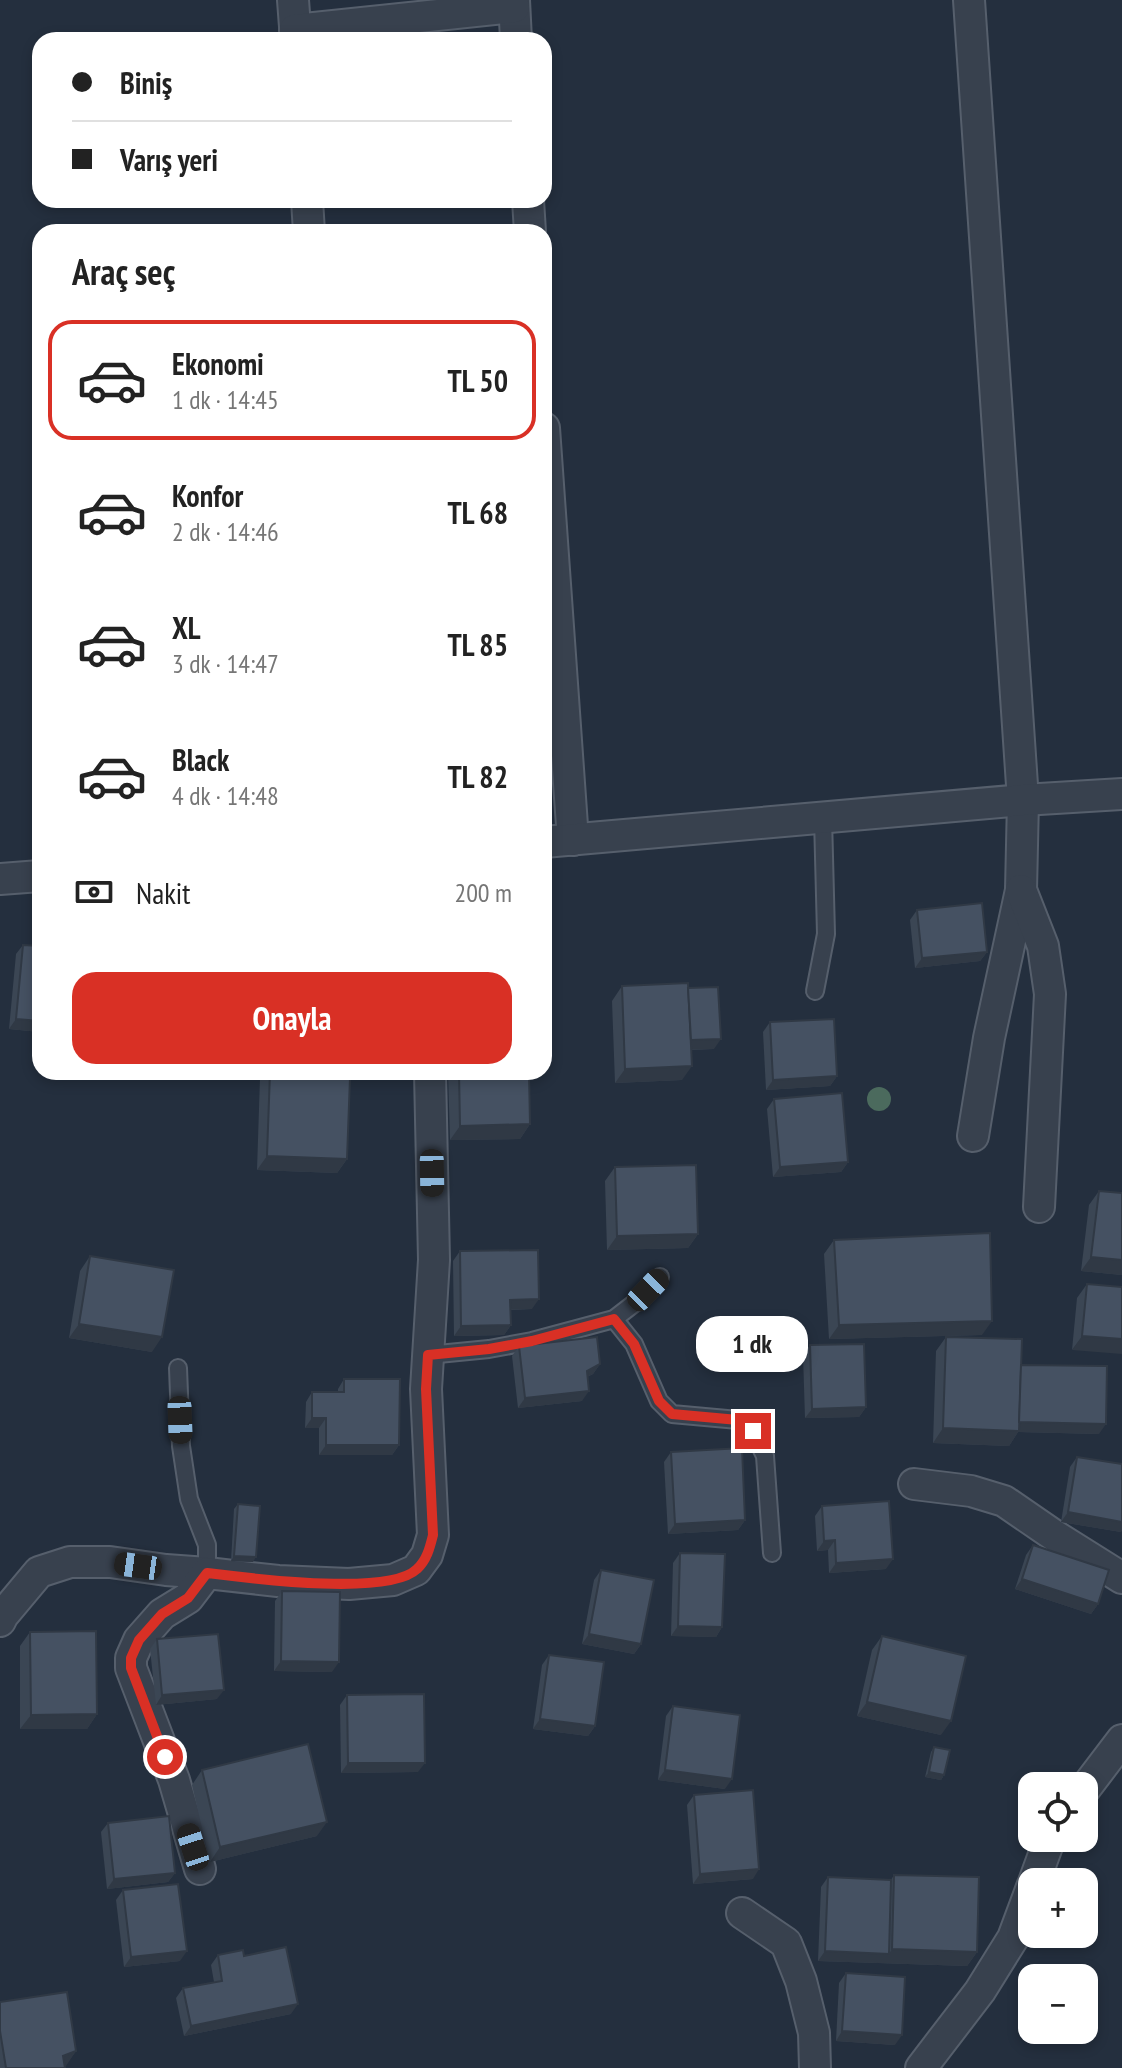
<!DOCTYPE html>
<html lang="tr">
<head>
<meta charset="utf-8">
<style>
  body { margin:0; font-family:"PT Sans Narrow",sans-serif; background:#f2f2f2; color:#222; height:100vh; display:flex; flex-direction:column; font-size:30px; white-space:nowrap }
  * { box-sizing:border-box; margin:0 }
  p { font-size:26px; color:#767676 }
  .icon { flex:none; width:44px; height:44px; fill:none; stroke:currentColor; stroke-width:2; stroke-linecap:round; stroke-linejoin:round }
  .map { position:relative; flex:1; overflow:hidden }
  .sheet { position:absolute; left:32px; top:224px; width:520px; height:856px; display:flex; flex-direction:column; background:#fff; border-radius:24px; box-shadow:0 4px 12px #0003 }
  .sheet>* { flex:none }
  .banner { position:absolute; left:32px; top:32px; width:520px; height:176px; border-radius:24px; box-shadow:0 4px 12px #0003; display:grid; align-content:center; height:176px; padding:0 40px; background:#fff }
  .buttons { position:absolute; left:1018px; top:1772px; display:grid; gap:16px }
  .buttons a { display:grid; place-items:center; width:80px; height:80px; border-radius:16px; background:#fff; box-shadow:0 4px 12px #0003; font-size:40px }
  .end { position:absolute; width:36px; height:36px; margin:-18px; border:10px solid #d93025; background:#fff; box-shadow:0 0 0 4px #fff }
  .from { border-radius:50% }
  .bubble { position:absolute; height:56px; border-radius:24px; background:#fff; box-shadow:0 4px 12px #0003; font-size:26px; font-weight:700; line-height:56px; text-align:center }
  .car { position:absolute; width:24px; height:48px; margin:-24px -12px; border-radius:10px; box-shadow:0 0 6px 2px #0007; background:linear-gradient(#222 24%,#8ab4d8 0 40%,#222 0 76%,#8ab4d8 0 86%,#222 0) }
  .banner b { display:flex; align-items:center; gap:28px; height:76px; font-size:30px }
  .banner b+b { border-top:2px solid #e0e0e0 }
  .banner i { width:20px; height:20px; background:#222 }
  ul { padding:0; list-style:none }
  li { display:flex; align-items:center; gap:24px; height:120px; margin:0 16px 12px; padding:0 24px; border:4px solid transparent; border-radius:24px }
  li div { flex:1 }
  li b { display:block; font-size:30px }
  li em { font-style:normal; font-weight:700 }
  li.selected { border-color:#d93025 }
  li>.icon { width:72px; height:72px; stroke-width:1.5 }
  h2 { padding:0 40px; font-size:36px; line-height:96px }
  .pay { display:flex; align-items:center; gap:20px; height:88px; padding:0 40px; font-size:30px }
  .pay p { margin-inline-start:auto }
  .action { display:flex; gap:16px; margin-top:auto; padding:16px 40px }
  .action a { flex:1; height:92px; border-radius:24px; background:#d93025; color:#fff; font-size:32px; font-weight:700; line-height:92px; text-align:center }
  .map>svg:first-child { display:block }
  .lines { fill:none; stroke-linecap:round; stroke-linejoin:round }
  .lane-casing { stroke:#565f6c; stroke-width:20 }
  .street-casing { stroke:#565f6c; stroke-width:34 }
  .lane { stroke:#38414e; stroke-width:16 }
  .street { stroke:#38414e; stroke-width:30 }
  .tree { fill:#4b6a5d }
  .wall { fill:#3b4654 }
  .shaded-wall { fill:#303945 }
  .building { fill:#455162; stroke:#303945; stroke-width:2 }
  .route { stroke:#d93025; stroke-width:10 }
</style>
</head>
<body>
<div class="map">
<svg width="1122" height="2068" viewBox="0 0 1122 2068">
  <rect width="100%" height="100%" fill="#242f3e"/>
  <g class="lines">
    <defs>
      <g id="lane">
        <polyline points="815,991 826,934 823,818"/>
        <polyline points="614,1319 634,1344 659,1401 672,1414 738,1420 753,1431 765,1456 772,1553"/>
        <polyline points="428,1355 489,1349 532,1341 614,1319 636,1302 660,1277"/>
        <polyline points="178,1368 181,1446 189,1499 207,1545 207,1573"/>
      </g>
      <g id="street">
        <polyline points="293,0 296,40"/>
        <polyline points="514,0 516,40"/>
        <polyline points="969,0 1023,800 1021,890 989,1038 973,1136"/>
        <polyline points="295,30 514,7"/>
        <polyline points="307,200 309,232"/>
        <polyline points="528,200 530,232"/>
        <polyline points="544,428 573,840"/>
        <polyline points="544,842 1023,800 1122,794"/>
        <polyline points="0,879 40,876"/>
        <polyline points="1021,890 1043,946 1050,994 1039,1207"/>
        <polyline points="914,1484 971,1491 1004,1501 1055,1536 1122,1578"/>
        <polyline points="0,1621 3,1615 39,1572 70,1562 110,1562 166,1570 207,1573 278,1581 349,1584 393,1580 416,1570 427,1555 433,1535 426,1389 434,1260 430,1072"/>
        <polyline points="1084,1790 1122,1740"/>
        <polyline points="200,1869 174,1780 131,1668 131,1658 139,1640 162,1614 188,1598 207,1573"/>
        <polyline points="1034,1882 1050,1838"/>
        <polyline points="742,1913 786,1943 801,1981 814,2033 815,2068"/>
        <polyline points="921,2068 980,1991 1013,1938 1032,1887"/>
      </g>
    </defs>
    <!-- lane casing -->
    <use href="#lane" class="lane-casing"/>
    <!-- street casing -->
    <use href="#street" class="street-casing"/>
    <!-- lane -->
    <use href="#lane" class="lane"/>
    <!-- street -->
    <use href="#street" class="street"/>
  </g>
  <!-- trees -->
  <circle class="tree" cx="879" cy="1099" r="12"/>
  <!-- wall -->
  <g class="wall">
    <polygon points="917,910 987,952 980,961 915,968 910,920"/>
    <polygon points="23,945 40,1032 9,1029 16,954"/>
    <polygon points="622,986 688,988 714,1049 691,1050 682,1080 615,1083 612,1001"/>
    <polygon points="770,1022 837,1076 830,1086 766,1090 763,1032"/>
    <polygon points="265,1072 302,1072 302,1077 347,1159 337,1173 257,1170 260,1078"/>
    <polygon points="448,1072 529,1072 530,1124 520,1139 450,1140"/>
    <polygon points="774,1099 848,1162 841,1172 773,1177 767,1109"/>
    <polygon points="615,1167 698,1234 688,1248 607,1250 605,1181"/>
    <polygon points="1099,1191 1122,1193 1122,1275 1081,1271 1089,1205"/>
    <polygon points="834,1240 982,1335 829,1339 824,1254"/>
    <polygon points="460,1251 532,1309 511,1310 511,1325 504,1335 454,1336 453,1261"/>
    <polygon points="90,1256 152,1352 69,1338 80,1271"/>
    <polygon points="1087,1284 1122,1287 1072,1350 1077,1298"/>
    <polygon points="946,1337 1021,1365 1099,1434 1018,1432 1009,1446 933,1443 936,1351"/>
    <polygon points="810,1345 866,1407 859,1417 805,1418 803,1355"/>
    <polygon points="519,1346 600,1364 593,1374 587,1377 582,1401 518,1408 512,1356"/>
    <polygon points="344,1379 399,1445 392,1455 319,1455 319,1428 305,1428 306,1402 312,1392 338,1392 338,1389"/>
    <polygon points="671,1452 745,1520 738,1530 668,1534 664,1462"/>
    <polygon points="1077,1457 1121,1532 1061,1522 1070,1467"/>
    <polygon points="238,1504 253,1562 231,1561 234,1509"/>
    <polygon points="822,1506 886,1569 829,1573 828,1550 817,1551 815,1516"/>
    <polygon points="1033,1545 1098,1604 1091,1614 1015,1589 1026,1555"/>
    <polygon points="680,1553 722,1627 716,1637 671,1636 673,1563"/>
    <polygon points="601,1570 641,1644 634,1654 582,1644 594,1580"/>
    <polygon points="282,1591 332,1672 274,1671 275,1601"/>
    <polygon points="30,1632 97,1714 87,1729 20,1729 20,1646"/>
    <polygon points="882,1636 941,1735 857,1716 872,1650"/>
    <polygon points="157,1639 217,1699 156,1705 150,1649"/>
    <polygon points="549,1655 595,1726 588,1736 533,1729 542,1665"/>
    <polygon points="347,1695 418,1772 341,1773 340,1705"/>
    <polygon points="673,1706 725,1789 658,1780 666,1716"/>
    <polygon points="934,1747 944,1775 941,1780 925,1777 931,1752"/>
    <polygon points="202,1770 317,1836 210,1862 192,1785"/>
    <polygon points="694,1795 753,1879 693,1884 687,1805"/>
    <polygon points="108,1823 175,1873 168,1882 107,1889 101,1832"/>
    <polygon points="894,1875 977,1952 967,1966 818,1961 821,1887 828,1877 891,1880"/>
    <polygon points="123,1890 180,1961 124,1967 116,1900"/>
    <polygon points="218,1955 244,1956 291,2014 184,2036 176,1998 183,1988 214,1982 211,1965"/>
    <polygon points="846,1973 895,2045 836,2041 839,1983"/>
    <polygon points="0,2002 76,2051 65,2066 65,2068 0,2068"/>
  </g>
  <!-- shaded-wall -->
  <g class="shaded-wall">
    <polygon points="987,952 980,961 915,968 922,958"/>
    <polygon points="16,1019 40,1021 40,1032 9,1029"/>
    <polygon points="721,1039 714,1049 680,1050 687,1040"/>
    <polygon points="692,1066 682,1080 615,1083 625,1069"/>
    <polygon points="837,1076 830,1086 766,1090 773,1080"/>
    <polygon points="530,1124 520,1139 450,1140 460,1126"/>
    <polygon points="267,1156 347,1159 337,1173 257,1170"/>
    <polygon points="848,1162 841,1172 773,1177 780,1167"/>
    <polygon points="698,1234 688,1248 607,1250 617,1236"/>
    <polygon points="1091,1257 1122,1260 1122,1275 1081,1271"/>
    <polygon points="539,1299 532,1309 504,1310 510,1300"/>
    <polygon points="992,1321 982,1335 829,1339 839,1325"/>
    <polygon points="79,1324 162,1337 152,1352 69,1338"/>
    <polygon points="511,1325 504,1335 454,1336 461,1326"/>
    <polygon points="1082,1336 1122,1339 1122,1354 1072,1350"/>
    <polygon points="600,1364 593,1374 580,1380 587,1371"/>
    <polygon points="589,1391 582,1401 518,1408 525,1398"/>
    <polygon points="866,1407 859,1417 805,1418 812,1409"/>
    <polygon points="312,1418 326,1418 319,1428 305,1428"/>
    <polygon points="1017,1422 1106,1424 1099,1434 1018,1432 1009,1446 933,1443 943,1428"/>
    <polygon points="326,1445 399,1445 392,1455 319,1455"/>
    <polygon points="1068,1512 1122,1522 1122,1531 1121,1532 1061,1522"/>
    <polygon points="745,1520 738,1530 668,1534 675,1524"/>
    <polygon points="835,1540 828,1550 817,1551 824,1541"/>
    <polygon points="234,1556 256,1557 253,1562 231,1561"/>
    <polygon points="893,1559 886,1569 829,1573 836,1563"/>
    <polygon points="1022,1579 1098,1604 1091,1614 1015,1589"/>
    <polygon points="678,1626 722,1627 716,1637 671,1636"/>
    <polygon points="589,1634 641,1644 634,1654 582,1644"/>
    <polygon points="281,1661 339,1662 332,1672 274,1671"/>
    <polygon points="224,1690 217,1699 156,1705 162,1695"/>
    <polygon points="867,1702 951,1721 941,1735 857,1716"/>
    <polygon points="97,1714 87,1729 20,1729 31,1715"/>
    <polygon points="540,1719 595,1726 588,1736 533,1729"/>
    <polygon points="348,1763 425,1763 418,1772 341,1773"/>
    <polygon points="665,1770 732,1779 725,1789 658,1780"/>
    <polygon points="929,1772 944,1775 941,1780 925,1777"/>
    <polygon points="327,1822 317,1836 210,1862 220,1847"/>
    <polygon points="759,1869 753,1879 693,1884 700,1874"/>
    <polygon points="175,1873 168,1882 107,1889 114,1879"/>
    <polygon points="892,1949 977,1952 967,1966 818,1961 825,1951 889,1954"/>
    <polygon points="187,1951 180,1961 124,1967 131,1957"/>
    <polygon points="298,2004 291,2014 184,2036 191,2026"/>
    <polygon points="842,2031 902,2035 895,2045 836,2041"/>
    <polygon points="76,2051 66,2066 59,2068 63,2056"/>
  </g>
  <!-- building -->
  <g class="building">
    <polygon points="982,903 987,952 922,958 917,910"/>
    <polygon points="23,945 40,946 40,1021 16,1019"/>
    <polygon points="688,983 692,1066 625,1069 622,986"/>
    <polygon points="718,987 721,1039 691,1040 688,988"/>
    <polygon points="834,1019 837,1076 773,1080 770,1022"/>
    <polygon points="270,1072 302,1072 302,1077 350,1078 347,1159 267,1156"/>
    <polygon points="459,1072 529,1072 530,1124 460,1126"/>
    <polygon points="842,1093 848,1162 780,1167 774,1099"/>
    <polygon points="696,1165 698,1234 617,1236 615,1167"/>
    <polygon points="1099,1191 1122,1193 1122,1260 1091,1257"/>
    <polygon points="990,1233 992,1321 839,1325 834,1240"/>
    <polygon points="538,1250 539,1299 510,1300 511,1325 461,1326 460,1251"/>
    <polygon points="90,1256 174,1270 162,1337 79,1324"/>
    <polygon points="1087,1284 1122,1287 1122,1339 1082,1336"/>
    <polygon points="597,1337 600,1364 587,1371 589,1391 525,1398 519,1346"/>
    <polygon points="946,1337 1022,1339 1019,1431 943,1428"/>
    <polygon points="864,1344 866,1407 812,1409 810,1345"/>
    <polygon points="1021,1365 1107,1366 1106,1424 1019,1422"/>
    <polygon points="344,1379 400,1379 399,1445 326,1445 326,1418 312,1418 312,1392 344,1392"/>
    <polygon points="742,1448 745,1520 675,1524 671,1452"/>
    <polygon points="1077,1457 1122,1464 1122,1522 1068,1512"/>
    <polygon points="889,1501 893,1559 836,1563 835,1540 824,1541 822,1506"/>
    <polygon points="238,1504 260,1506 256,1557 234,1556"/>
    <polygon points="1033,1545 1109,1570 1098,1604 1022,1579"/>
    <polygon points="680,1553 725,1554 722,1627 678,1626"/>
    <polygon points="601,1570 654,1580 641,1644 589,1634"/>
    <polygon points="282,1591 340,1592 339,1662 281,1661"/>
    <polygon points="96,1631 97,1714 31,1715 30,1632"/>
    <polygon points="218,1634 224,1690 162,1695 157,1639"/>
    <polygon points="882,1636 966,1656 951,1721 867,1702"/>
    <polygon points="549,1655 604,1662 595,1726 540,1719"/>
    <polygon points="424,1694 425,1763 348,1763 347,1695"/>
    <polygon points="673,1706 740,1715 732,1779 665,1770"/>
    <polygon points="308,1744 327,1822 220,1847 202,1770"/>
    <polygon points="934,1747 950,1750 944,1775 929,1772"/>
    <polygon points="753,1790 759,1869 700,1874 694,1795"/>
    <polygon points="169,1816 175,1873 114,1879 108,1823"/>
    <polygon points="894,1875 979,1877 977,1952 892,1949"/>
    <polygon points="828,1877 891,1880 889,1954 825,1951"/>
    <polygon points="178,1884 187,1951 131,1957 123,1890"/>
    <polygon points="286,1947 298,2004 191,2026 183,1988 222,1981 218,1955 243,1950 244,1956"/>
    <polygon points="846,1973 905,1977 902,2035 842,2031"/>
    <polygon points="67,1992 76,2051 63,2056 65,2068 6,2068 0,2031 0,2002"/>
  </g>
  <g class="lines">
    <!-- route -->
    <path class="route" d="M165 1757 131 1668V1658L139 1640 162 1614 188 1598 207 1573C248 1578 388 1597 417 1569 427 1560 430 1547 433 1535L426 1389 428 1355 489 1349 532 1341 614 1319 634 1344 659 1401 672 1414 738 1420 753 1431"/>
  </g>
</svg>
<div class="buttons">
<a><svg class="icon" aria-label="locate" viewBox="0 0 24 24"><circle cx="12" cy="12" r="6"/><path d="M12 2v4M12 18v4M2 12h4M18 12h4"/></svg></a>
<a>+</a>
<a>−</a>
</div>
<i class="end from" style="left:165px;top:1757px"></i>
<i class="end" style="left:753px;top:1431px"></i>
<div class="bubble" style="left:696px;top:1316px;width:112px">1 dk</div>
<i class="car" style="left:432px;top:1173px;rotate:179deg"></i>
<i class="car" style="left:648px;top:1290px;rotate:44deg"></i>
<i class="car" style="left:180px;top:1420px;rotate:178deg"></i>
<i class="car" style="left:138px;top:1566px;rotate:278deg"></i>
<i class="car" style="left:193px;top:1847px;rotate:342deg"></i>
<div class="banner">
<b><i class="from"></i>Biniş</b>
<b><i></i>Varış yeri</b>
</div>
<section class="sheet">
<h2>Araç seç</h2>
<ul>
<li class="selected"><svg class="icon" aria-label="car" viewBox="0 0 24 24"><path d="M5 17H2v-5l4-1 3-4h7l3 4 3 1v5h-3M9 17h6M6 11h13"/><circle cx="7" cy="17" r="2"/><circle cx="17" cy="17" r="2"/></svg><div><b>Ekonomi</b><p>1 dk · 14:45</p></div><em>TL 50</em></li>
<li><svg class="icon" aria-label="car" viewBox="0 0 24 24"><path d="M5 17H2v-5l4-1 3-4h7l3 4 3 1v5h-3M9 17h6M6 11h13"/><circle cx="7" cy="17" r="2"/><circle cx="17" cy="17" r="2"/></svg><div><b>Konfor</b><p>2 dk · 14:46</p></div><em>TL 68</em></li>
<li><svg class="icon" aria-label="car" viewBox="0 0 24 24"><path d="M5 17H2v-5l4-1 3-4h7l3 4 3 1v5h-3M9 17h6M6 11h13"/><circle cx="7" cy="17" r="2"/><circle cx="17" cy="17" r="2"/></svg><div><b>XL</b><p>3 dk · 14:47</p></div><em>TL 85</em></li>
<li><svg class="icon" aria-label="car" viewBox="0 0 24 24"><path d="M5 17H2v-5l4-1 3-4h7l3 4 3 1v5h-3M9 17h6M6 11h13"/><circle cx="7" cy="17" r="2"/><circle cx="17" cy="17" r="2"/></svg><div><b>Black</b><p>4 dk · 14:48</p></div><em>TL 82</em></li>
</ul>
<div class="pay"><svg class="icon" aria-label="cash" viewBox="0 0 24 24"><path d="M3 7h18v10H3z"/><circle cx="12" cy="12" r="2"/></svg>Nakit<p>200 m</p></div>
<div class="action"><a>Onayla</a></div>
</section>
</div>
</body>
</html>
